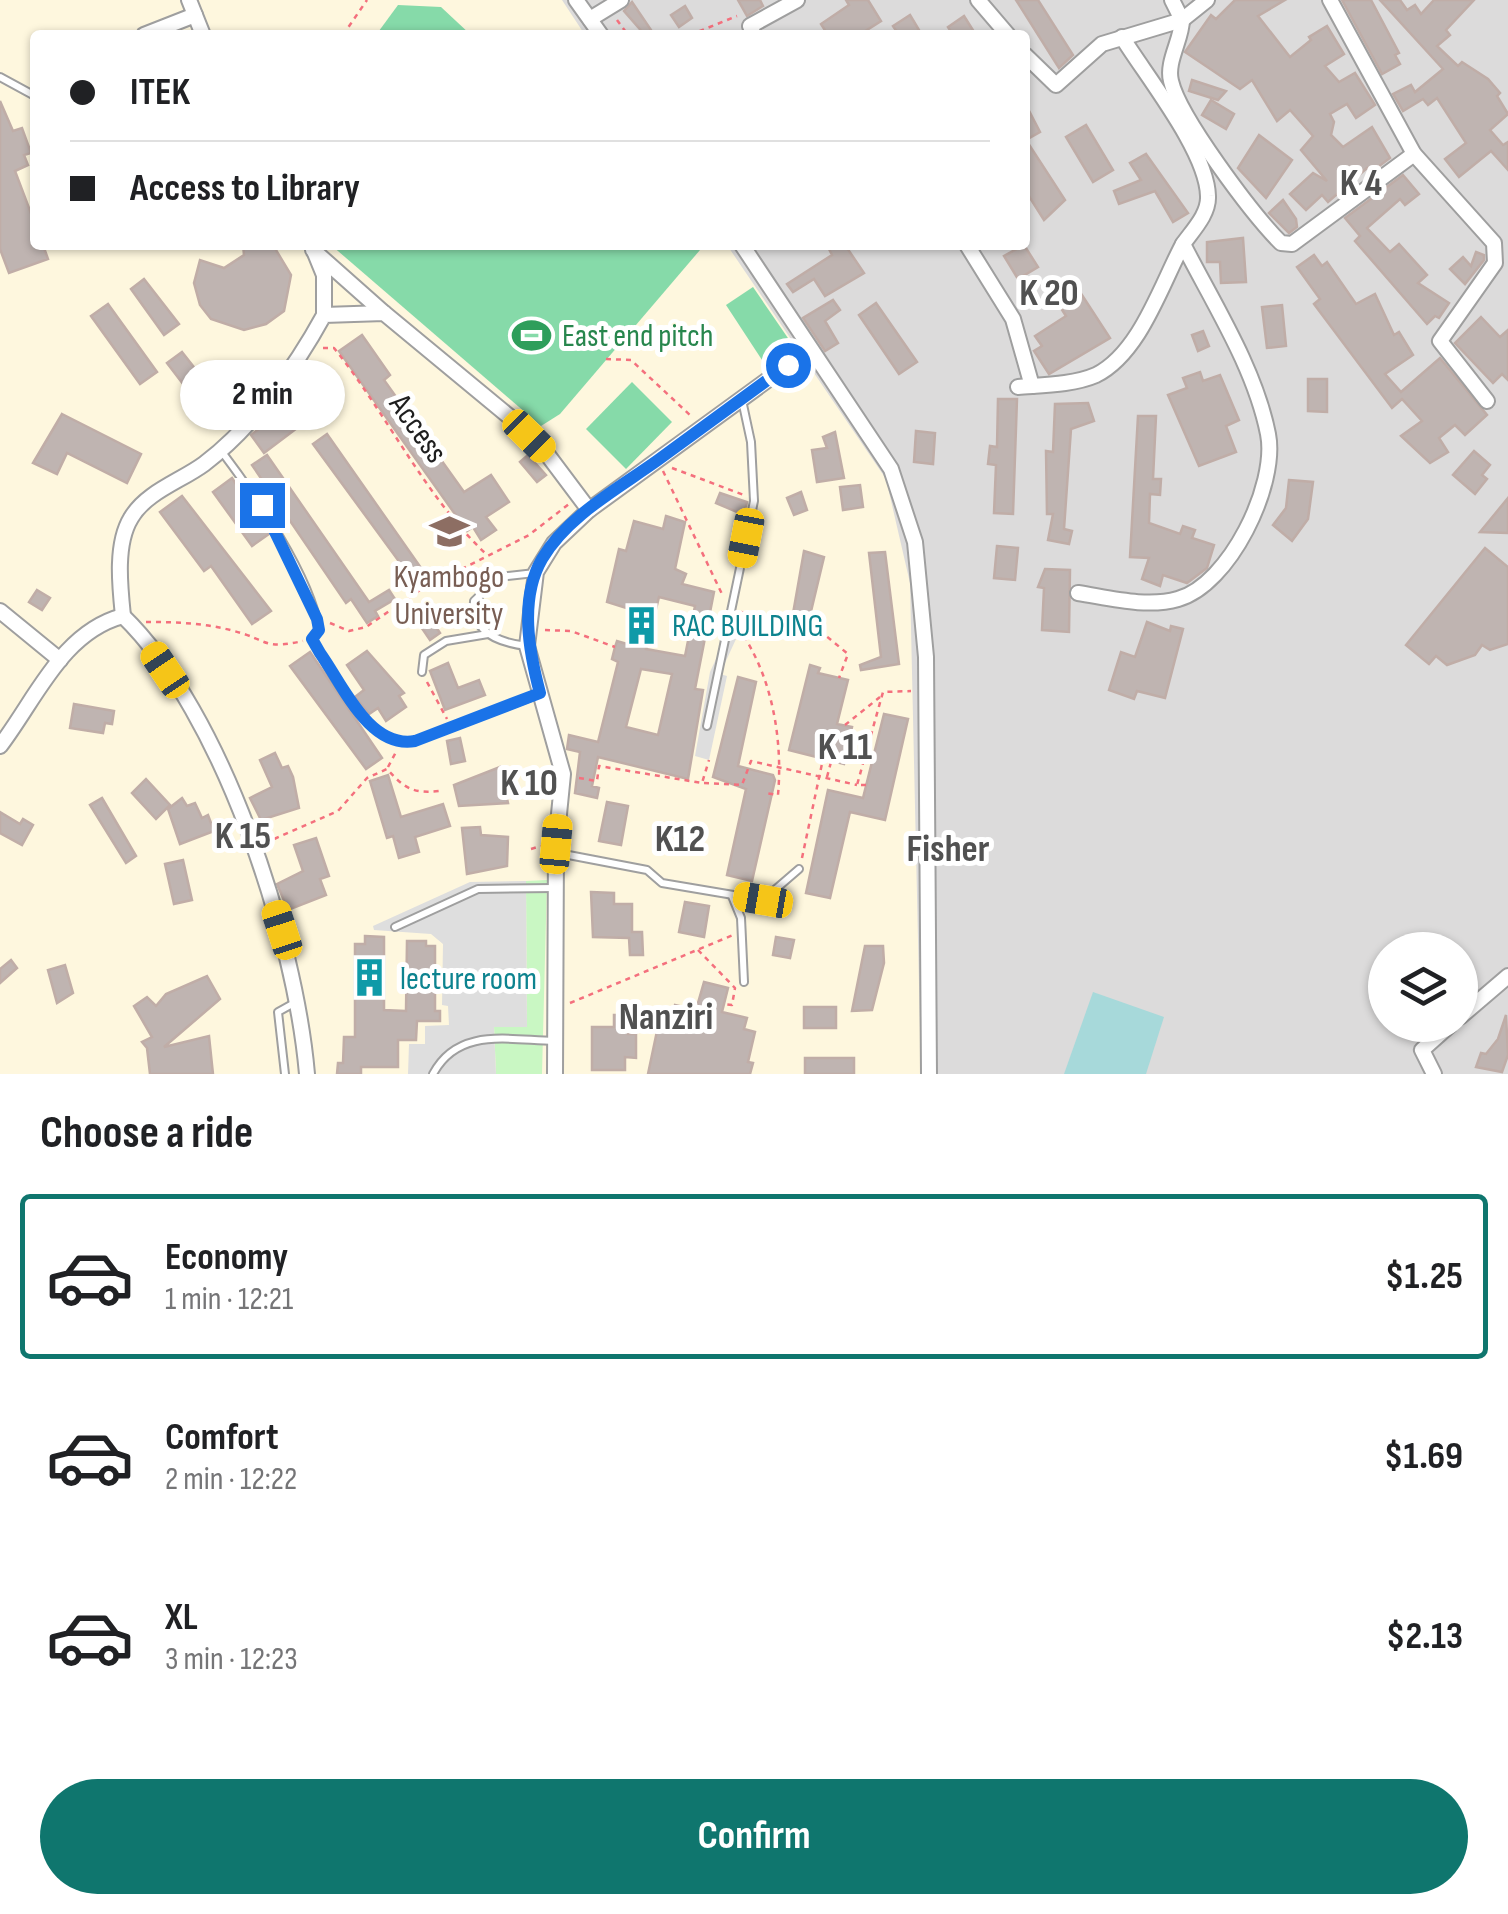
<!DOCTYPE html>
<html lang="en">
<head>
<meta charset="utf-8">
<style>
  body { margin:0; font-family:"Sofia Sans Condensed",sans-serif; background:#f6f6f6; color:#202124; height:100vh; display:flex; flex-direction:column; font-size:38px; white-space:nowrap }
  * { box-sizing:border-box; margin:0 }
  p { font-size:32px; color:#757577 }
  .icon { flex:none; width:55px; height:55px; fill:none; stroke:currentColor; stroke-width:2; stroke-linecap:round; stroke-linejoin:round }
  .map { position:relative; height:1074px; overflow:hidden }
  .sheet { display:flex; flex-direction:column; background:#fff; flex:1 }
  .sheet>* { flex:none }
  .guide { position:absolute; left:30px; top:30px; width:1000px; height:220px; border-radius:10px; box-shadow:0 2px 8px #0004; display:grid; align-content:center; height:220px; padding:0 40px; background:#fff }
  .tools { position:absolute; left:1368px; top:932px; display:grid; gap:20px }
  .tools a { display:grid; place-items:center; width:110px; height:110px; border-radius:50%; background:#fff; box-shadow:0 2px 8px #0004; font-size:50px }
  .end { position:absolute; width:45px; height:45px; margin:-22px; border:12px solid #1a73e8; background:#fff; box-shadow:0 0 0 5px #fff }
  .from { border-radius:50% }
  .bubble { position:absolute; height:70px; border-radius:35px; background:#fff; box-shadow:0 2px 8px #0004; font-size:32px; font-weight:700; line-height:70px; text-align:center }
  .car { position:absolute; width:30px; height:60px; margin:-30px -15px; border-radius:12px; box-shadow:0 0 8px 2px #0007; background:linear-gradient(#f5c518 24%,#345 0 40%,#f5c518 0 76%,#345 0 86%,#f5c518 0) }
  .guide b { display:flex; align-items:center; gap:35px; height:95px; font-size:38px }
  .guide b+b { border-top:2px solid #e0e0e0 }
  .guide i { width:25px; height:25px; background:#202124 }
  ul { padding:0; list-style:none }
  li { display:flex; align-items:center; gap:30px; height:165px; margin:0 20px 15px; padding:0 20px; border:5px solid transparent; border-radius:10px }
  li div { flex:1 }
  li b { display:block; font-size:38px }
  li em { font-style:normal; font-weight:700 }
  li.current { border-color:#0f766e }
  li>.icon { width:90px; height:90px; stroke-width:1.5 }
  h2 { padding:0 40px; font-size:45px; line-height:120px }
  .primary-button { display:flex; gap:20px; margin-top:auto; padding:20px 40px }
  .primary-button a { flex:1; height:115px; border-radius:60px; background:#0f766e; color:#fff; font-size:40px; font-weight:700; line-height:115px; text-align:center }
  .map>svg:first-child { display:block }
  .residential { fill:#dcdbdb; fill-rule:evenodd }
  .education { fill:#fef7de }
  .park { fill:#c9f7c3 }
  .pitch { fill:#86daa9 }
  .parking { fill:#dedede }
  .water { fill:#a7d9da }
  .building { fill:#bfb4b1; stroke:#c0ada7; stroke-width:2.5; fill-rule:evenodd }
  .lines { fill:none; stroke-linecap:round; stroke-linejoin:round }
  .lane-casing { stroke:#9f9f9f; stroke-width:10 }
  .street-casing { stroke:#9f9f9f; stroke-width:18 }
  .path { stroke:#f4707d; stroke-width:2.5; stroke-dasharray:5 5; stroke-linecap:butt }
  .lane { stroke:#fff; stroke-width:6 }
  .street { stroke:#fff; stroke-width:14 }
  .route { stroke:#1a73e8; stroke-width:12 }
  .labels { text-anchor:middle; stroke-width:10; stroke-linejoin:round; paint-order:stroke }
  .leisure-label { font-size:32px; fill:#27864d; stroke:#fff; text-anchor:start }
  .street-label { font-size:32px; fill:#1e1e1e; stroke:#fff }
  .education-label { font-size:32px; fill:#785e54; stroke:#fff }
  .culture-label { font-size:32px; fill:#0d838f; stroke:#fff; text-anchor:start }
  .quarter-label { font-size:38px; font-weight:bold; fill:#515151; stroke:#fff }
</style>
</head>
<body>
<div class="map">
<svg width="1508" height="1074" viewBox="0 0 1508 1074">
  <rect width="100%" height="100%" fill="#efe9e4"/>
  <!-- residential -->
  <path class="residential" d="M0 0H1508V1074H0ZM35 35H1025V245H35ZM1385 950H1460V1025H1385Z"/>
  <!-- education -->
  <polygon class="education" points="0,0 562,0 585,35 35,35 35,245 727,245 886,479 910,583 921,1074 0,1074"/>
  <!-- park -->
  <polygon class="park" points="547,880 542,1074 496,1074 494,1026 527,1027 526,881"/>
  <!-- pitch -->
  <g class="pitch">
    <polygon points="398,5 441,7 471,35 376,35"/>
    <polygon points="331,245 696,245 700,250 560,414 541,426"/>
    <polygon points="753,287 790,341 762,360 726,305"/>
    <polygon points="632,382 672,422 626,469 586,429"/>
  </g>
  <!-- parking -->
  <g class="parking">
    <polygon points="727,635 736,639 720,674 727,676 709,760 695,756 710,672"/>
    <polygon points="526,881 527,1027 494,1027 496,1074 408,1074 409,1044 425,1044 425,1026 449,1025 448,1006 442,1005 443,944 431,934 374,930 373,926 470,882"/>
  </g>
  <!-- water -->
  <polygon class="water" points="1093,992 1164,1017 1146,1074 1064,1074"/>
  <!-- building -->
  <g class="building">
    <polygon points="738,0 760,0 763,6 747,16"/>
    <polygon points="846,0 868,0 881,21 859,35 828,35 821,24 849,5"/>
    <polygon points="1016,0 1038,0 1073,55 1059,68"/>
    <polygon points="1235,0 1285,0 1258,16 1290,57 1311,40 1309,37 1327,26 1344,54 1325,66 1339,82 1355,73 1375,105 1356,118 1347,104 1330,114 1334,122 1331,135 1343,147 1372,127 1390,158 1370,173 1367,168 1328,202 1322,195 1306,210 1290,194 1313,173 1327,181 1301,150 1313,136 1290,110 1277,121 1252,80 1240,89 1185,52 1211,15 1216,19"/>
    <polygon points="1342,0 1371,0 1399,53 1395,55 1400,64 1382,74"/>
    <polygon points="1380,0 1400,0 1407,10 1415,5 1421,14 1434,0 1474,0 1446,30 1450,35 1437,46 1458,66 1462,62 1488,79 1500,93 1497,96 1508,114 1490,130 1503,145 1508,142 1508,170 1491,151 1459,177 1445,159 1466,143 1437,98 1428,105 1423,99 1403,111 1393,94 1411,85 1415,92 1443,69"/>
    <polygon points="632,2 651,30 645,35 624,11"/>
    <polygon points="685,6 692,18 679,27 671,15"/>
    <polygon points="910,15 922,35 899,35 893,26"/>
    <polygon points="964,16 976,35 953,35 948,27"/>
    <polygon points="1192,80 1226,91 1218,100 1189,91"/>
    <polygon points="1211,100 1234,114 1226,129 1202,115"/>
    <polygon points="0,101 13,131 22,128 31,153 24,155 28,165 15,171 35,224 35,245 43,245 48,259 9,273 0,249"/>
    <polygon points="1025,103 1040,132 1026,140 1065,200 1044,220 1025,190"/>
    <polygon points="1086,125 1113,170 1093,182 1066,137"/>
    <polygon points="1259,135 1292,160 1266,198 1238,168"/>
    <polygon points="1146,154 1188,213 1173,222 1155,191 1119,204 1114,191 1141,180 1130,163"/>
    <polygon points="1403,175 1419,194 1405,205 1400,199 1367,228 1390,252 1399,244 1427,275 1418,283 1449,303 1439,318 1435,316 1427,324 1355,241 1360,236 1345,218"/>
    <polygon points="1283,200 1296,219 1297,227 1289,233 1269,213"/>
    <polygon points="1243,238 1246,282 1221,283 1220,262 1207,262 1207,242"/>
    <polygon points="243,245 273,245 291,275 284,311 266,324 244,330 211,319 200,305 194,283 200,260 224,268 244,255"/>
    <polygon points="827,245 845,245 864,273 825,296 814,279 793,292 787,284 832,255"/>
    <polygon points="1024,245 1038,267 1018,279 1004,256"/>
    <polygon points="1476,252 1484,255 1484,260 1465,284 1450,269 1463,257 1471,266"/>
    <polygon points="1314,255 1322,266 1327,262 1356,304 1375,294 1394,335 1399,332 1413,355 1385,374 1401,392 1440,358 1487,415 1465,435 1455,425 1439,438 1448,452 1430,463 1401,436 1422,421 1402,399 1392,408 1314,304 1320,299 1297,267"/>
    <polygon points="144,279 179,324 164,335 131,289"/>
    <polygon points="1078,289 1110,338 1049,374 1034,351 1042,346 1035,336 1066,316 1057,302"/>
    <polygon points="833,300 840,310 825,321 838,343 825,351 803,318"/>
    <polygon points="876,303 917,362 899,374 859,315"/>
    <polygon points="108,304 157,372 140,384 91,316"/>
    <polygon points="1282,305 1286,346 1267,348 1262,307"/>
    <polygon points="1481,317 1500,337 1508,330 1508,380 1502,374 1493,383 1455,343"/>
    <polygon points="1203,331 1209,346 1198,351 1192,335"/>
    <polygon points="362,335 390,375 384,380 464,492 491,475 509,502 486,517 496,530 481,540 473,527 467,531 339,351"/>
    <polygon points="182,352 208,385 193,397 167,363"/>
    <polygon points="1200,372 1203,381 1220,375 1239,420 1226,426 1236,452 1199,466 1168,395 1187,388 1183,378"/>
    <polygon points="1308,379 1327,379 1327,412 1308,411"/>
    <polygon points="318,383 334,408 312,423 309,419 264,453 251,435"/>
    <polygon points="998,399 1017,399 1013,514 994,513 996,465 988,464 990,446 997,447"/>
    <polygon points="1088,403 1094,421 1071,429 1064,529 1072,531 1069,544 1048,540 1053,514 1047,514 1046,451 1053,452 1055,404"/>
    <polygon points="62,414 141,454 127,483 67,453 57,474 33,463"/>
    <polygon points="1138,416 1156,416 1153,479 1161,479 1160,495 1150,494 1149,523 1180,534 1183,526 1195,530 1192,538 1214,545 1207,568 1187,583 1163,575 1160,586 1142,579 1149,558 1130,557"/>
    <polygon points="916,431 935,433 933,464 914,462"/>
    <polygon points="835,432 844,478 817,482 812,450 827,448 823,437"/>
    <polygon points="327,434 428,578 417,586 313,444"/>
    <polygon points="1474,451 1490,465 1482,475 1487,479 1475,494 1453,475"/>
    <polygon points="267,455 369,602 389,590 395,599 375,611 378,616 367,623 351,599 346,603 252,465"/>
    <polygon points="528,455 546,475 537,482 520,462"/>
    <polygon points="232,478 269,534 252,546 213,492"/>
    <polygon points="1289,480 1313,482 1308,519 1292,541 1273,525 1286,508"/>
    <polygon points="860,485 863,507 843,510 840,487"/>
    <polygon points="801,492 807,510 794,515 787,498"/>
    <polygon points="720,493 747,502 744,515 716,503"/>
    <polygon points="182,496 271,611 252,624 211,566 204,571 160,512"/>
    <polygon points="1508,498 1508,533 1480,532"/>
    <path d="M666 516 685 522 675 569 686 574 682 584 714 592 695 689 703 690 688 779 598 757 592 786 599 788 597 798 575 793 580 752 567 749 569 735 598 742 618 662 612 659 615 647 617 641 627 644 636 611 607 602 619 549 626 551 634 521 663 529ZM659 597 695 606 685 656 646 649ZM641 669 672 674 658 735 626 727Z"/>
    <polygon points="997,546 1018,548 1015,580 994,578"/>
    <polygon points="1485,548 1508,567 1508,644 1490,650 1482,645 1475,655 1447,665 1436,656 1429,664 1406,645"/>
    <polygon points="804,551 824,557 807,628 791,625"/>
    <polygon points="885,552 899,664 861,670 860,665 881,657 869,553"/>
    <polygon points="1045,569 1070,570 1069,632 1042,630 1044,588 1038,587"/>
    <polygon points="37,590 50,598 42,610 29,602"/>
    <polygon points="425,611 440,633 430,640 415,618"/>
    <polygon points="1147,622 1170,631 1171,626 1183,629 1165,698 1137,691 1134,699 1109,690 1121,652 1135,657"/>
    <polygon points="367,651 404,693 399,696 406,707 386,721 378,708 369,714 355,697 364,690 347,665"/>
    <polygon points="310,652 382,758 366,769 290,666"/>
    <polygon points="448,663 458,688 479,680 485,695 445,710 430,671"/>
    <polygon points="810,665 820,668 818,673 848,680 837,724 852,727 844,764 789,750"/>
    <polygon points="738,677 756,682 738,766 773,775 775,780 752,881 727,875 746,789 713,777"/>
    <polygon points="74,704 114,711 112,724 105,723 103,733 70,728"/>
    <polygon points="884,714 908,719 885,820 850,812 830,898 806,893 828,790 863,798"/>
    <polygon points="460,738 465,761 451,764 447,741"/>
    <polygon points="275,753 282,768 288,766 293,777 299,808 261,820 250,798 272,787 260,760"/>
    <polygon points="500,767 508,803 459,806 454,785"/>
    <polygon points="388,775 401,817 443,804 450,826 415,837 419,852 399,858 393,836 387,838 370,781"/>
    <polygon points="146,779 170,805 156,819 132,793"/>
    <polygon points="102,798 136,856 126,863 90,805"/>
    <polygon points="182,798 187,806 195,803 202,818 208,815 214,831 180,844 168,809"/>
    <polygon points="607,802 628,806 621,845 599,841"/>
    <polygon points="0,812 20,824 23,819 33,825 22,845 0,833"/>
    <polygon points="480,827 481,835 508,837 507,866 467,874 462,828"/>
    <polygon points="316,838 329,876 320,879 326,895 288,910 277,884 303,871 294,845"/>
    <polygon points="183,860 192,900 174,904 165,864"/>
    <polygon points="591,892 614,893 614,904 632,904 632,932 642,932 643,955 630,955 629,938 593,937"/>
    <polygon points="685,902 709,906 704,937 679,932"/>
    <polygon points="365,936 384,937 384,1010 406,1011 407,941 426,941 426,946 435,946 435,1011 440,1011 440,1021 417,1021 416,1040 398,1040 398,1067 361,1067 361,1074 337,1074 338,1063 343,1063 344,1037 355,1037 355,944 365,944"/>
    <polygon points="776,937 794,940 790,958 773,955"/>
    <polygon points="865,946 883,946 884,963 872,1010 852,1011"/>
    <polygon points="11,960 17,968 0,983 0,969"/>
    <polygon points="65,965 73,993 57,1003 48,970"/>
    <polygon points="207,976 220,999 164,1047 209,1036 213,1074 150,1074 147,1048 142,1042 152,1037 134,1006 147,997 156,1006 166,994"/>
    <polygon points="704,982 728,988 722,1012 747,1018 744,1029 755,1032 748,1062 753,1063 750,1074 648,1074 661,1012 673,1014 675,1005 696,1010"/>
    <rect x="804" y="1007" width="32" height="21"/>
    <polygon points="614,1015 628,1015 628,1034 636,1034 636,1058 625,1057 625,1070 592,1070 592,1027 614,1027"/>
    <polygon points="1506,1015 1508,1055 1502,1072 1476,1067 1481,1053 1486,1054 1498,1039"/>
    <rect x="805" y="1058" width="49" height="16"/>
  </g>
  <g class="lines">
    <defs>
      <g id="lane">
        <polyline points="0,77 35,96"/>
        <path d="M222 452C256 497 310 575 319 630L312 639C332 674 368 749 415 741L539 694"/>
        <path d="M527 646C500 643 472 633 474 601L499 577 535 573"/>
        <polyline points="422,672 424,655 446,641 488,634"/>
        <polyline points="707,726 754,501 751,442 742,400"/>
        <polyline points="558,853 647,870 662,883 763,900 799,869"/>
        <polyline points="732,896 741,918 744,982"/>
        <polyline points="395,927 478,889 555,888"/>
        <polyline points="285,1074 278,1012 296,1002"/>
        <path d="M433 1074C458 1027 508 1040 554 1041"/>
      </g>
      <g id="street">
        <polyline points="189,0 203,35"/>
        <polyline points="576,0 601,35"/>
        <polyline points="978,0 1008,35"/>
        <path d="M1172 0 1182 20C1182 39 1166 62 1171 81 1179 117 1253 215 1281 243L1292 244 1414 154"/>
        <polyline points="1330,0 1414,154 1494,243 1495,263 1440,341 1487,401"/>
        <polyline points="590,19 621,0"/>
        <polyline points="144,35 195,15"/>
        <polyline points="754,35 750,26 797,0"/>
        <polyline points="1025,55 1056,85 1102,44 1182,20 1207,0"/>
        <polyline points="742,245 891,469 915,542 926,657 929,1074"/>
        <polyline points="967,245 1013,319 1032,386"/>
        <polyline points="313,250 384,313"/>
        <polyline points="315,253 324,275 324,315"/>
        <path d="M1018 387C1042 385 1073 385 1096 375 1140 353 1161 285 1183 244"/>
        <path d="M1078 593C1110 598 1147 608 1178 599 1229 585 1278 485 1268 434 1255 368 1213 303 1183 244 1193 230 1209 214 1208 196 1207 151 1146 76 1122 37"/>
        <polyline points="0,611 60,660"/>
        <path d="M123 616C120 587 115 544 131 518 146 492 181 481 204 464 253 427 295 368 324 315L384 313 511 418 547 454 589 510"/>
        <path d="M123 616C223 713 295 937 307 1074"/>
        <path d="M0 746C36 699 62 632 123 616"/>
        <polyline points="1460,1017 1508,976"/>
        <polyline points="555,1074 556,844 563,774 527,646 536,572 554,543 589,510 810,349"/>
        <polyline points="1434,1074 1422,1050 1450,1025"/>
      </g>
    </defs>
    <!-- lane casing -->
    <use href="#lane" class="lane-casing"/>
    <!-- street casing -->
    <use href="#street" class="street-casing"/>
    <!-- path -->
    <g class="path">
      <polyline points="617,20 628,35"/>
      <polyline points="343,35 367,0"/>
      <polyline points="690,35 737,16"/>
      <path d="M323 348H334C387 414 424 495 485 553"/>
      <polyline points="606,359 631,360 691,416"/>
      <polyline points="672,468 744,495"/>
      <polyline points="663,471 722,594"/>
      <polyline points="741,612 825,635 848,654 839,678"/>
      <path d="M146 622C176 622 205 623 234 631 269 640 262 650 303 641"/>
      <polyline points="330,623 349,631 366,627 420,590 529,535 569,504"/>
      <path d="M738 628C772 674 783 739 778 795L765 793"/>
      <polyline points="545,630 571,631 615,647"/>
      <polyline points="427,682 447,719"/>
      <polyline points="845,725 880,697"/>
      <polyline points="388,767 396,752"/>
      <polyline points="827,777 831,762 835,763"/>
      <polyline points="579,778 597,781 599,766 702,783 709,760"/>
      <polyline points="704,783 742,785 751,761 857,785"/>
      <polyline points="866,785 857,785 883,692 911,691"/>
      <path d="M265 843 338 811 367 778 387 769C404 788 413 794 439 791"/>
      <polyline points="531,849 541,846"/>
      <polyline points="802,858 823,759"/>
      <polyline points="698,950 735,988 732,1005 724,1004"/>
      <polyline points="570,1003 733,935"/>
    </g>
    <!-- lane -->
    <use href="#lane" class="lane"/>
    <!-- street -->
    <use href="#street" class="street"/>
  </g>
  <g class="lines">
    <!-- route -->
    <path class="route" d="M262 505 317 619 319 630 312 639 320 653C343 685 369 749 415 741L540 693C529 652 519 599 542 559 567 516 619 488 658 460 701 429 744 397 788 365"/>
  </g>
  <!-- icons -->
  <defs>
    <symbol id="stadium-bare" viewBox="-9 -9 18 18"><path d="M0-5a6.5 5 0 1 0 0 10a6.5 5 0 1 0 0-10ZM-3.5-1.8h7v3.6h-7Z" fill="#2e9e5b" stroke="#fff" stroke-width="2.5" paint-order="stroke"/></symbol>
    <symbol id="university-bare" viewBox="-9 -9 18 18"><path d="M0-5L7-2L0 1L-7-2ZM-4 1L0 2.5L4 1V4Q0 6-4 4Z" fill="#8d6e63" stroke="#fff" stroke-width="2.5" paint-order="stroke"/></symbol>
    <symbol id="building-bare" viewBox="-9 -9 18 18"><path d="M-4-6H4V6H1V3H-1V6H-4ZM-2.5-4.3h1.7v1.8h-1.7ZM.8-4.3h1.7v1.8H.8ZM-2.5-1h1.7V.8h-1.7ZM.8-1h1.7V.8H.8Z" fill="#0f9aa8" stroke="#fff" stroke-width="2.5" paint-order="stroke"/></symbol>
  </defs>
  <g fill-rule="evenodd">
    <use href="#stadium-bare" x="504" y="308" width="55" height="55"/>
    <use href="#university-bare" x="422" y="504" width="55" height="55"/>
    <use href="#building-bare" x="614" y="598" width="55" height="55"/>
    <use href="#building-bare" x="342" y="950" width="55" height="55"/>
  </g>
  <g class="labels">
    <!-- leisure labels -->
    <g class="leisure-label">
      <text x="562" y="346">East end pitch</text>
    </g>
    <!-- street labels -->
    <g class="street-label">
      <text transform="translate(419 428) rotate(55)" y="11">Access</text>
    </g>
    <!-- education labels -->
    <g class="education-label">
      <text x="449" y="587">Kyambogo<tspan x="449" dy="37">University</tspan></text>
    </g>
    <!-- culture labels -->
    <g class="culture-label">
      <text x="672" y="636">RAC BUILDING</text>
      <text x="400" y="989">lecture room</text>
    </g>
    <!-- quarter labels -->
    <g class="quarter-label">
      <text x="1361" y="195">K 4</text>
      <text x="1049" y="305">K 20</text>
      <text x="845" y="759">K 11</text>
      <text x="529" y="795">K 10</text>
      <text x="243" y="848">K 15</text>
      <text x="680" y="851">K12</text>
      <text x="948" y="861">Fisher</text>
      <text x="666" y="1029">Nanziri</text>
    </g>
  </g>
</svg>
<div class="tools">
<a><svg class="icon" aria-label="layers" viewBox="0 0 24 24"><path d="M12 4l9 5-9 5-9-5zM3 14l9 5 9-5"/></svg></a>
</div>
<i class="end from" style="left:788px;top:365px"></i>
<i class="end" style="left:262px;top:505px"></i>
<div class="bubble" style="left:180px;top:360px;width:165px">2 min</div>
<i class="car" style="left:529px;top:436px;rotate:135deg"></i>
<i class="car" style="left:746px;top:538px;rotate:191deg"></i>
<i class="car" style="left:165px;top:670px;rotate:326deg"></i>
<i class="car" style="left:556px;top:844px;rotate:5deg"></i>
<i class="car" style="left:763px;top:900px;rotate:280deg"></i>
<i class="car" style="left:282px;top:930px;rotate:342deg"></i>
<div class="guide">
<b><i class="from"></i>ITEK</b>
<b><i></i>Access to Library</b>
</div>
</div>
<section class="sheet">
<h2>Choose a ride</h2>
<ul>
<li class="current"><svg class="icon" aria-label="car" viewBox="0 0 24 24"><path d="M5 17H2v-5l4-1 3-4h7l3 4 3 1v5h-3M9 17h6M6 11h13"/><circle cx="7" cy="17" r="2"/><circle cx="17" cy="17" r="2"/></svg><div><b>Economy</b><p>1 min · 12:21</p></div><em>$1.25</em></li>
<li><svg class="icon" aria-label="car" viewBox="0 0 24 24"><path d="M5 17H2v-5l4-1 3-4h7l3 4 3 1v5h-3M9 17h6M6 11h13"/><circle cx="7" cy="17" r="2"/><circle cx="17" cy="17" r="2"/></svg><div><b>Comfort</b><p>2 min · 12:22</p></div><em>$1.69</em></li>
<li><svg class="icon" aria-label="car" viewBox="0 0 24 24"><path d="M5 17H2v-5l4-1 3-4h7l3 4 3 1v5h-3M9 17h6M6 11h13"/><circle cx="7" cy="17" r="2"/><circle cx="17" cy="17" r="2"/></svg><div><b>XL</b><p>3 min · 12:23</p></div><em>$2.13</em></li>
</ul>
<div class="primary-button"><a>Confirm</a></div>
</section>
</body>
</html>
